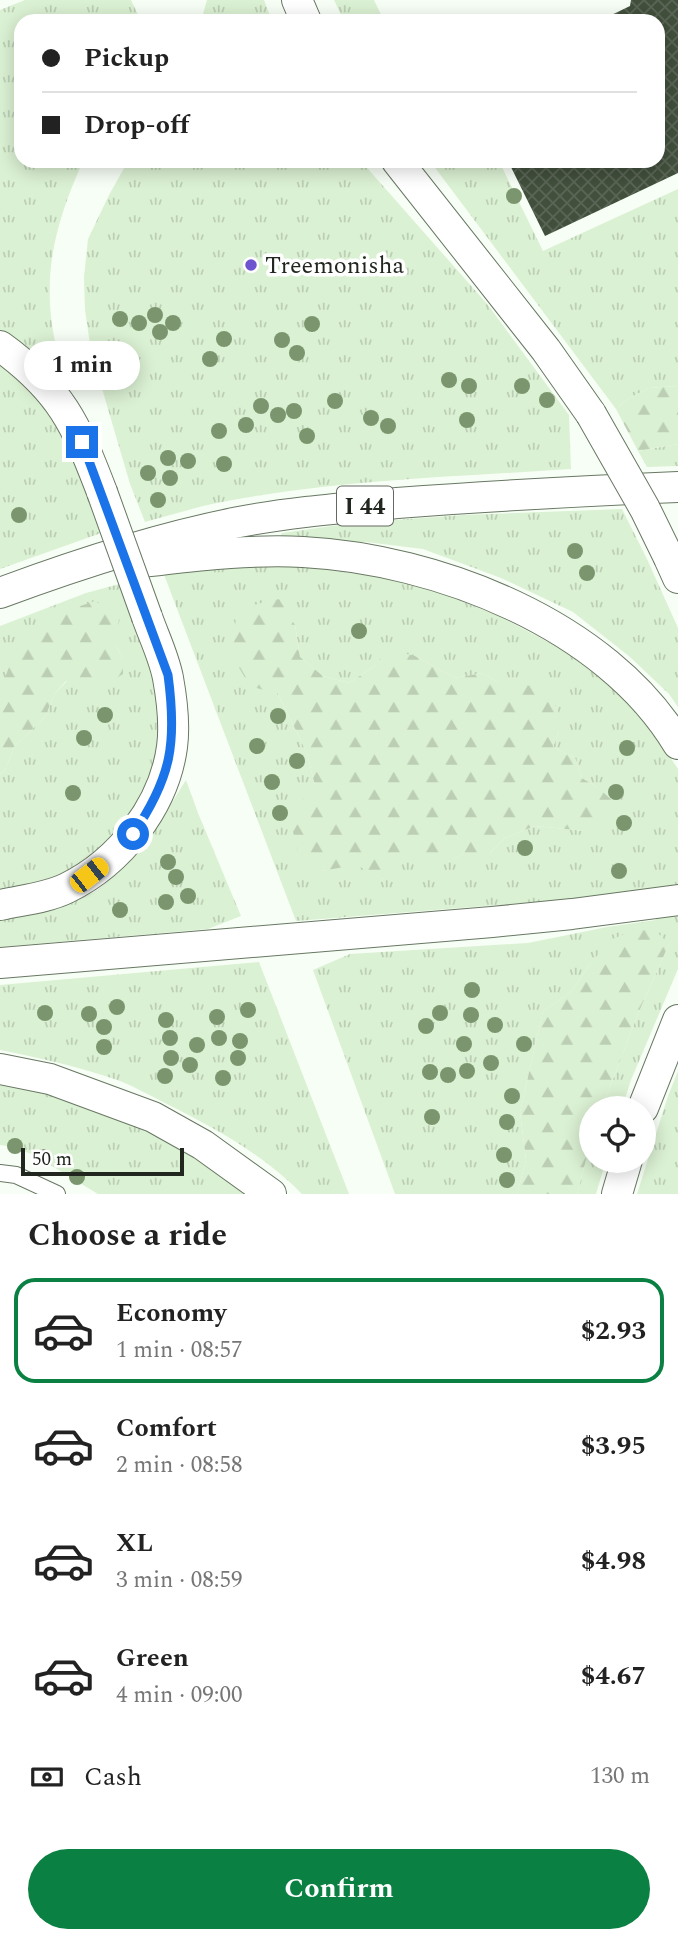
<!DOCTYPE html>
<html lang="en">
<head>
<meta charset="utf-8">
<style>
  body { margin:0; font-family:Spectral,serif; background:#f6f6f6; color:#222; height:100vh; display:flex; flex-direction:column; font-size:26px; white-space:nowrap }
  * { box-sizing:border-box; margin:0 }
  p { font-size:23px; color:#767676 }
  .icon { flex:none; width:38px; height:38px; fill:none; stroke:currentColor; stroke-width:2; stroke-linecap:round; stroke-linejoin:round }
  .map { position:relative; height:1194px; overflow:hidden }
  .side { display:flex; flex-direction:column; background:#fff; flex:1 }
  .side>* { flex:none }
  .banner { position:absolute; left:14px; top:14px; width:651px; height:154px; border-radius:21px; box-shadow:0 4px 18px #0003; display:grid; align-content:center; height:154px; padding:0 28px; background:#fff }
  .tools { position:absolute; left:579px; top:1096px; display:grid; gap:14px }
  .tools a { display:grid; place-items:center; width:77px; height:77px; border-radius:50%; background:#fff; box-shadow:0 4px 18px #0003; font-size:35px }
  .scale { position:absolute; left:21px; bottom:18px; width:163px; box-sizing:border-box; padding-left:7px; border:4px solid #21271f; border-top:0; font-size:19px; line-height:24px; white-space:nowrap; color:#21271f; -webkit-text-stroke:5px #fff; paint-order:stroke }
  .end { position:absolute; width:32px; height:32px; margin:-16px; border:9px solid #1a73e8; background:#fff; box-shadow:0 0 0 4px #fff }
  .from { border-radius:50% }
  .bubble { position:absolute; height:49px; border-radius:24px; background:#fff; box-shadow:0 4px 18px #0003; font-size:23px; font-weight:700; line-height:49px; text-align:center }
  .car { position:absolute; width:21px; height:42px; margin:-21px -10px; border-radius:9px; box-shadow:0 0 5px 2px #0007; background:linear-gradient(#f5c518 24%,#345 0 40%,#f5c518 0 76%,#345 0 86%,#f5c518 0) }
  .banner b { display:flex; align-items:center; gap:24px; height:66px; font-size:26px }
  .banner b+b { border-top:2px solid #e0e0e0 }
  .banner i { width:18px; height:18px; background:#222 }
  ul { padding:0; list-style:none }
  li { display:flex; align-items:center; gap:21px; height:105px; margin:0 14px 10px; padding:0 14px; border:4px solid transparent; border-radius:21px }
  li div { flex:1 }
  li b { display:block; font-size:26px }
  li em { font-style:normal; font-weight:700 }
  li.active { border-color:#0b8043 }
  li>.icon { width:63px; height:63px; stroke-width:1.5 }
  h2 { padding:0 28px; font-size:32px; line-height:84px }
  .pay { display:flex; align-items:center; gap:18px; height:77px; padding:0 28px; font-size:26px }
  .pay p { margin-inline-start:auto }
  .cta { display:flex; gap:14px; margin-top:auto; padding:14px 28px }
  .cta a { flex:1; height:80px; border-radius:42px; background:#0b8043; color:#fff; font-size:28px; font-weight:700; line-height:80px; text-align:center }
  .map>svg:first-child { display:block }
  .grass { fill:url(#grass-tufts); fill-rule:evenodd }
  .forest { fill:url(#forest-firs) }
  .building { fill:url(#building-cross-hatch) }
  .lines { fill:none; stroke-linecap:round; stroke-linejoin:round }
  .street-casing { stroke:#687763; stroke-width:18 }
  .highway-casing { stroke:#687763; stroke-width:32 }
  .street { stroke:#fff; stroke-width:16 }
  .highway { stroke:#fff; stroke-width:30 }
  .highway-bridge-casing { stroke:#687763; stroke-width:32; stroke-linecap:butt }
  .highway-bridge { stroke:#fff; stroke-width:30 }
  .tree { fill:#7b966e }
  .route { stroke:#1a73e8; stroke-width:9 }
  .poi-dot { fill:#6c55cf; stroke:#fff; stroke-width:2.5 }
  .labels { text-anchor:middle; stroke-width:7; stroke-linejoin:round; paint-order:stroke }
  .shield { fill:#fff; stroke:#646862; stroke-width:2 }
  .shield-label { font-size:23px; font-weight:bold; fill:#21271f }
  .poi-label { font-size:24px; fill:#21271f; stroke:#fff; text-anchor:start }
</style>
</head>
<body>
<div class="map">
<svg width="678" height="1194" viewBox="0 0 678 1194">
  <defs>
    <pattern id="grass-tufts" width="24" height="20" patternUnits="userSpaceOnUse" patternTransform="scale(1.75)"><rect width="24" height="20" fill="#dbf1d3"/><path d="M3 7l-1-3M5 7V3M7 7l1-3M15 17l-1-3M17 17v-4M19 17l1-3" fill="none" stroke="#bccfb5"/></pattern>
    <pattern id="forest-firs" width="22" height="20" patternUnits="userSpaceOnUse" patternTransform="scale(1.75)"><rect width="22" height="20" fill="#dbf1d3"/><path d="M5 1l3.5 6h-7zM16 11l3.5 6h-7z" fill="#bccfb5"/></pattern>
    <pattern id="building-cross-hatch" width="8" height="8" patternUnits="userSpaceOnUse" patternTransform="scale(1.75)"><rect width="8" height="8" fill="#414f3c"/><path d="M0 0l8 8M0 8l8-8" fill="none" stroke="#5a6556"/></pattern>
  </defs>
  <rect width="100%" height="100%" fill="#f7fef5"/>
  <!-- grass -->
  <g class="grass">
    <path d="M25 0H131L141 21H21V161H83C49 237 38 294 64 375L57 381 0 336V10Z"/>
    <polygon points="207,0 264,0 272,21 201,21"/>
    <polygon points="334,0 374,0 384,21 344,21"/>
    <path d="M128 161H361L488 305 569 415 571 469C451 477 330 480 212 504 190 509 167 516 145 522L130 484 91 351 85 310 84 277 88 239 109 195Z"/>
    <polygon points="430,161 499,161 543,251 678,189 678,386 649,388 628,399 616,409"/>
    <polygon points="0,357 48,401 104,532 0,569"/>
    <polygon points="678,444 678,466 647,467 638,451"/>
    <polygon points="622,509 647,559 678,628 678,707 669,694 630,657 573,612 501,578 423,549 366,542 278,541 282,533 353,523 464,515"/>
    <path d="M208 567H309L381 577 441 593 499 616 565 651 611 685 650 727 678 769V969L631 1080 622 1108H602L637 1016 669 944 591 963 571 992 543 1011 520 1112 526 1160 517 1194H395L313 970 350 954 528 943 607 927 656 920 665 888 611 896 296 921 163 572ZM295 625 300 657 323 676 349 683 376 665 415 656 455 678 482 673 499 683H519L559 731 553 747 575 758 582 778 597 787 585 831 535 826 505 838 490 853H465L447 862 407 855 384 879 356 864 321 871 315 786 307 753 278 694Z"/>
    <path d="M123 583C138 629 156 674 160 722 165 776 124 843 76 868 53 881 26 886 0 892V775L5 770 14 747 45 717 55 693 67 681H82L123 660 115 643 0 699V626L86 593Z"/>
    <polygon points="186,780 198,813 241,916 208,929 0,947 0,920 58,909 96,891 123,869 146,844"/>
    <path d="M259 962 349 1194H302C263 1154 213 1127 163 1102 149 1095 135 1087 120 1081 81 1067 40 1058 0 1050V985Z"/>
    <polygon points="678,1071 678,1194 637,1194 668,1096"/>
    <path d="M0 1082C21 1087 43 1091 63 1098 129 1119 191 1151 245 1194H98L32 1154 7 1146 0 1145Z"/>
    <polygon points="591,1141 592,1160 606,1160 596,1194 577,1194"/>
  </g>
  <!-- forest -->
  <g class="forest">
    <polygon points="678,386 678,444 638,451 616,409 628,399 649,388"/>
    <path d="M279 599 295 625 300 657 323 676 349 683 376 665 386 649 415 656 455 678 482 673 499 683H519L542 689 558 709 559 731 553 747 575 758 582 778 597 787 613 801 605 821 585 831 535 826 505 838 490 853H465L447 862 425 868 407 855C401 867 397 874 384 879L356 865 321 871 300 860 289 816 315 786 307 753 278 694 250 686 232 656 236 617 257 604Z"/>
    <polygon points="95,601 111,610 119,620 115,643 123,660 123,674 109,683 66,681 55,693 45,717 14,747 5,770 0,775 0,699 6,675 19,641 42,619"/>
    <polygon points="654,929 669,944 637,1016 602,1108 592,1108 591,1141 577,1194 517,1194 526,1160 520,1112 543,1011 571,992 591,963 610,940 630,932"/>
  </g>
  <!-- building -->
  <polygon class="building" points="631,0 678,0 678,173 545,236 508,161 658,161 658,21 599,21 630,6"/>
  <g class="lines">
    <defs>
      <polyline id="street" points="0,1173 16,1175 57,1194"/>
      <g id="highway">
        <polyline points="297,0 306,21"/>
        <polyline points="397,161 546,350 591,414"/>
        <path d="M0 346C61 390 76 424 102 492"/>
        <polyline points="669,558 678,578"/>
        <path d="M133 563C189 557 246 549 303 552 437 559 606 624 678 744"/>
        <path d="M0 593C78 564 157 538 239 522 291 512 344 508 397 503 491 496 584 491 678 487"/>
        <path d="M0 905C22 900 47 898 67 888 120 862 164 806 172 747 175 725 172 700 168 678 164 657 154 637 147 617"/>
        <polyline points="0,963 492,922 572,914 678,900"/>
        <polyline points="0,1069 50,1079 153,1117 203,1145 271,1194"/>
        <polyline points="643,1108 678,1020"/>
        <polyline points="617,1194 627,1160"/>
      </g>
    </defs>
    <!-- street casing -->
    <use href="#street" class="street-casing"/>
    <!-- highway casing -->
    <use href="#highway" class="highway-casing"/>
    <!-- street -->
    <use href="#street" class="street"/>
    <!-- highway -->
    <use href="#highway" class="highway"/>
    <defs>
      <g id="highway-bridge">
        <polyline points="591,414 645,509 669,558"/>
        <polyline points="102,492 147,617"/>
      </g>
    </defs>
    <!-- highway-bridge casing -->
    <use href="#highway-bridge" class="highway-bridge-casing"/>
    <!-- highway-bridge -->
    <use href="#highway-bridge" class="highway-bridge"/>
  </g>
  <!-- trees -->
  <g class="tree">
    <circle cx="514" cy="196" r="8"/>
    <circle cx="155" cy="315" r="8"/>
    <circle cx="120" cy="319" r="8"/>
    <circle cx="139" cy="323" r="8"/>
    <circle cx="173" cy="323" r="8"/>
    <circle cx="312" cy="324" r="8"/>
    <circle cx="160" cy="332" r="8"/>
    <circle cx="224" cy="339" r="8"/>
    <circle cx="282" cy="340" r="8"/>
    <circle cx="297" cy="353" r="8"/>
    <circle cx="210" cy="359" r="8"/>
    <circle cx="449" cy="380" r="8"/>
    <circle cx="469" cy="386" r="8"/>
    <circle cx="522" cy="386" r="8"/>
    <circle cx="547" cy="400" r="8"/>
    <circle cx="335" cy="401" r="8"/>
    <circle cx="261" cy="406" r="8"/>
    <circle cx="294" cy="411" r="8"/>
    <circle cx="278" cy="415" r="8"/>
    <circle cx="371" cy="418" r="8"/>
    <circle cx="467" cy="420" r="8"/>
    <circle cx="246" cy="425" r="8"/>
    <circle cx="388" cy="426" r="8"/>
    <circle cx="219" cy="431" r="8"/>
    <circle cx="307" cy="436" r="8"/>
    <circle cx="168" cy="458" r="8"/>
    <circle cx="188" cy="461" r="8"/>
    <circle cx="224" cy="464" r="8"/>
    <circle cx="148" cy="473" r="8"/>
    <circle cx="170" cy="478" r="8"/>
    <circle cx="158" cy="500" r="8"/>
    <circle cx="19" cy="515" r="8"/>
    <circle cx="575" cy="551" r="8"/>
    <circle cx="587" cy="573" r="8"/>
    <circle cx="359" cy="631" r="8"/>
    <circle cx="105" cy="715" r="8"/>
    <circle cx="278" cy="716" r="8"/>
    <circle cx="84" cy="738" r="8"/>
    <circle cx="257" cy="746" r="8"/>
    <circle cx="627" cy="748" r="8"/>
    <circle cx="297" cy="761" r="8"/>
    <circle cx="272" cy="782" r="8"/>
    <circle cx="616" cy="792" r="8"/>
    <circle cx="73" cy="793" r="8"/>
    <circle cx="280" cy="813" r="8"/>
    <circle cx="624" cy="823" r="8"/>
    <circle cx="525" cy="848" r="8"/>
    <circle cx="168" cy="862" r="8"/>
    <circle cx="619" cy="871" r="8"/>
    <circle cx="176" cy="877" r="8"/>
    <circle cx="188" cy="896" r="8"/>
    <circle cx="166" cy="902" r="8"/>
    <circle cx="120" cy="910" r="8"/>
    <circle cx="472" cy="990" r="8"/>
    <circle cx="117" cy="1007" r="8"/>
    <circle cx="248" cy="1010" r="8"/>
    <circle cx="45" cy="1013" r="8"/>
    <circle cx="440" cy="1013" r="8"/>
    <circle cx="89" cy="1014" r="8"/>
    <circle cx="471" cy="1015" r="8"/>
    <circle cx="217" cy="1017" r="8"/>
    <circle cx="166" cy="1020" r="8"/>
    <circle cx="495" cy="1025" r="8"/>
    <circle cx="426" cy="1026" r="8"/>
    <circle cx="104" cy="1027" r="8"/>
    <circle cx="170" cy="1038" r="8"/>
    <circle cx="219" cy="1038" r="8"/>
    <circle cx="240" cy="1041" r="8"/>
    <circle cx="464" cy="1044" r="8"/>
    <circle cx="524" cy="1044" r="8"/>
    <circle cx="197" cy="1045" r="8"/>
    <circle cx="104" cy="1047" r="8"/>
    <circle cx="171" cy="1058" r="8"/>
    <circle cx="238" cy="1058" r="8"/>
    <circle cx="491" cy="1063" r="8"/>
    <circle cx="190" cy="1065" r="8"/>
    <circle cx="467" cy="1071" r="8"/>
    <circle cx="430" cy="1072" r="8"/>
    <circle cx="448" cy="1075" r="8"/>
    <circle cx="165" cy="1076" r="8"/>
    <circle cx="223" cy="1078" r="8"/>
    <circle cx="512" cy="1096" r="8"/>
    <circle cx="432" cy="1117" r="8"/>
    <circle cx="507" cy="1122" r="8"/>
    <circle cx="15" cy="1146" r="8"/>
    <circle cx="504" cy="1155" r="8"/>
    <circle cx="43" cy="1157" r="8"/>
    <circle cx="77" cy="1177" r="8"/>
    <circle cx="507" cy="1180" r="8"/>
  </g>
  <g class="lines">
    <!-- route -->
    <path class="route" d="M82 442 168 675C177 742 172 777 133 834"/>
  </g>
  <!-- markers -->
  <circle class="poi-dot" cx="251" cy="265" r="7"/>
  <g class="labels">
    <!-- shield labels -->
    <rect class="shield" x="337" y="486.5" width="56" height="39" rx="5"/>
    <g class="shield-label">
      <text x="365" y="514">I 44</text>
    </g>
    <!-- poi labels -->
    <g class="poi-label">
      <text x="265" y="273">Treemonisha</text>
    </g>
  </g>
</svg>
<div class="tools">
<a><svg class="icon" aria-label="locate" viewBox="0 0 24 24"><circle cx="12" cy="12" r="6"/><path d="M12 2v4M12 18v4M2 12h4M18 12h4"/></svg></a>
</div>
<div class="scale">50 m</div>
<i class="end from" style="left:133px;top:834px"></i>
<i class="end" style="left:82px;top:442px"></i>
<div class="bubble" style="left:24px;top:341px;width:116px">1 min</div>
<i class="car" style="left:89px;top:875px;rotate:52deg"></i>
<div class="banner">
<b><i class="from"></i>Pickup</b>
<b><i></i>Drop-off</b>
</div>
</div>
<section class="side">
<h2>Choose a ride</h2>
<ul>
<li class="active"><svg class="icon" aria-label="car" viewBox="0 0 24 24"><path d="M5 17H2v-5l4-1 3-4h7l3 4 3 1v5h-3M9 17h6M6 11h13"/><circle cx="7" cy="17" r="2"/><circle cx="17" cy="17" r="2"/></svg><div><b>Economy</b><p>1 min · 08:57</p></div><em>$2.93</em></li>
<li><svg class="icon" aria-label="car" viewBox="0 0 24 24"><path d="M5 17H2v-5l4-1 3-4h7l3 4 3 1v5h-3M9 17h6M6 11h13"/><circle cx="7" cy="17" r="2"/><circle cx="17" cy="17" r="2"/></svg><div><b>Comfort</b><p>2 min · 08:58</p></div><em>$3.95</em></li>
<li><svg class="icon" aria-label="car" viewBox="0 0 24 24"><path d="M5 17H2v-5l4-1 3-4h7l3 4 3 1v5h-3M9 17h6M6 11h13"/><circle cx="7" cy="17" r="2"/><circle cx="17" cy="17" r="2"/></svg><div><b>XL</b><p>3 min · 08:59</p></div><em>$4.98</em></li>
<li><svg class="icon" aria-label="car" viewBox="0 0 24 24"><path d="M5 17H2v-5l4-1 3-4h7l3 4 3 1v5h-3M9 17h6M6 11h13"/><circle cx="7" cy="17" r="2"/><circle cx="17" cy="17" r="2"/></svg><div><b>Green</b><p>4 min · 09:00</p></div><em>$4.67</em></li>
</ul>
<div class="pay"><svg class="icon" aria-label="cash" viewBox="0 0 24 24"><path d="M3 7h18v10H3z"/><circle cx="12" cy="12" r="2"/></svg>Cash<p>130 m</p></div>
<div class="cta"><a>Confirm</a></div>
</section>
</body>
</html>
